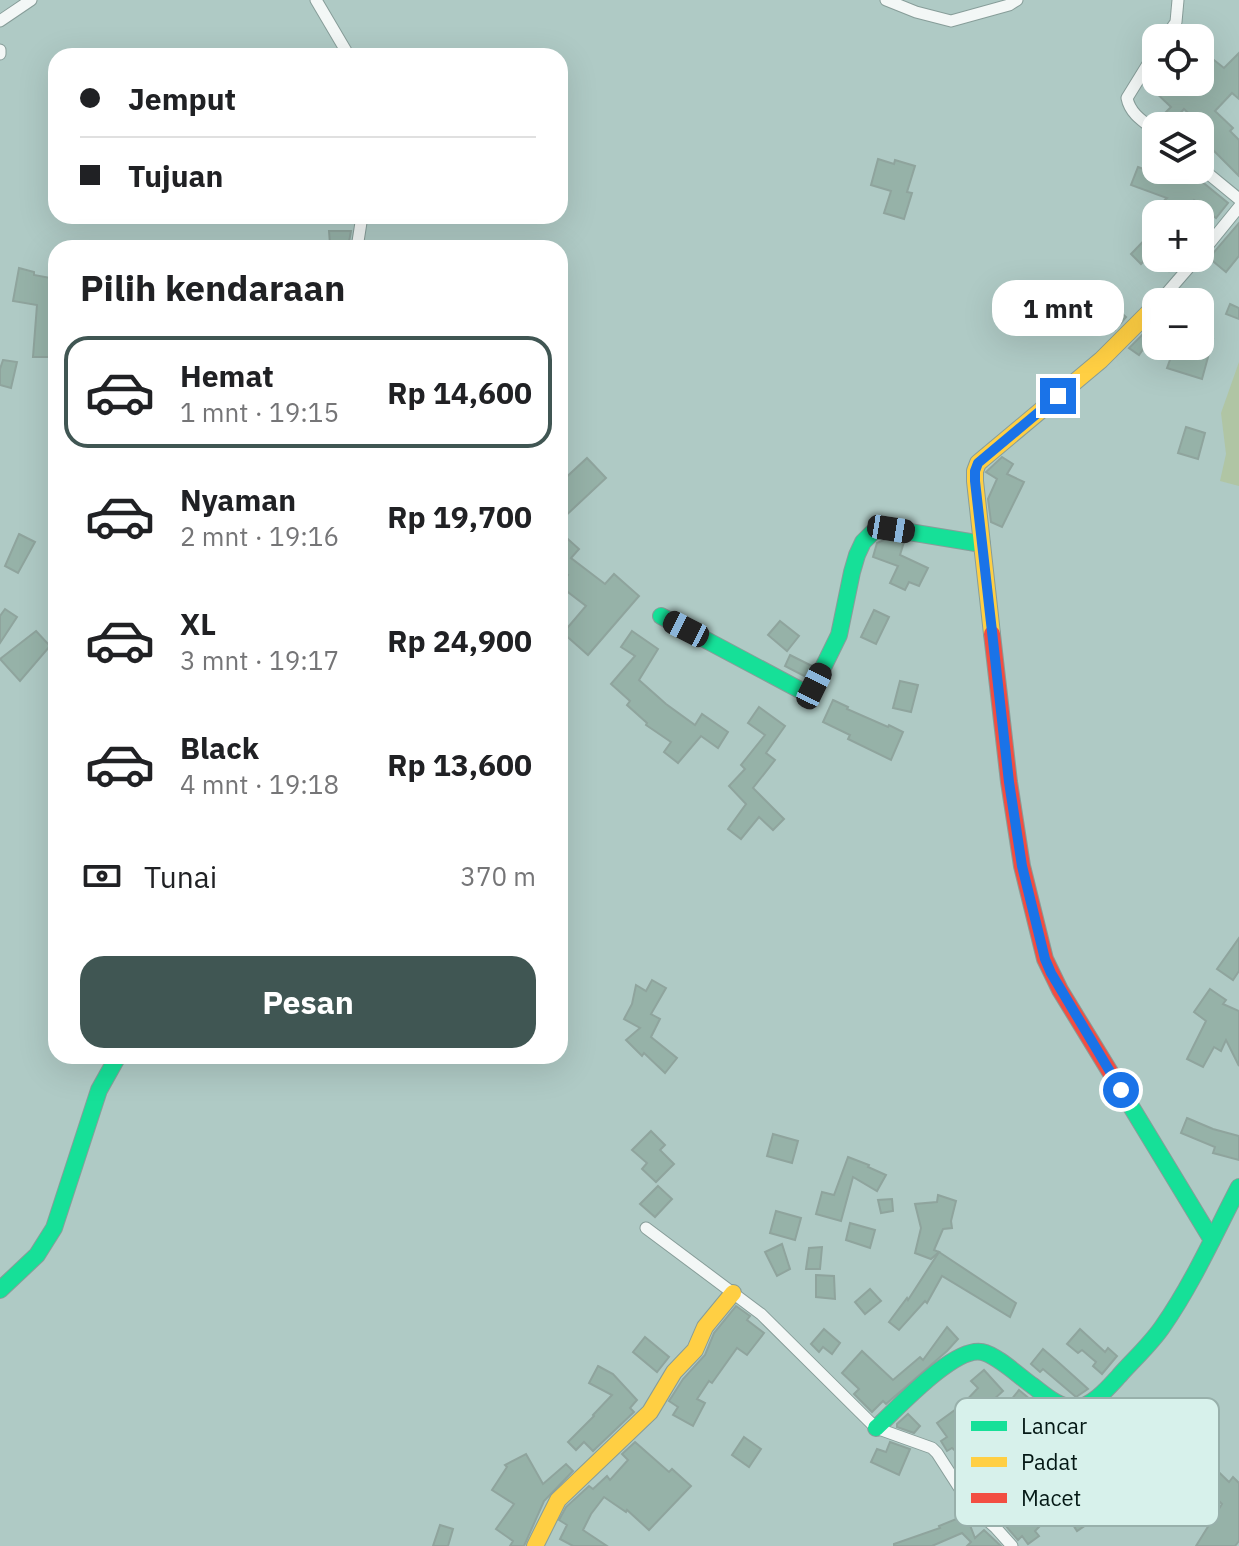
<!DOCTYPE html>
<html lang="id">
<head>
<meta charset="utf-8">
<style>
  body { margin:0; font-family:"IBM Plex Sans",sans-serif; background:#f2f2f2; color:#202124; height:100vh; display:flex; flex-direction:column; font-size:30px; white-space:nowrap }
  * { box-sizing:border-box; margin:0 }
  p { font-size:26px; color:#757577 }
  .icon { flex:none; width:44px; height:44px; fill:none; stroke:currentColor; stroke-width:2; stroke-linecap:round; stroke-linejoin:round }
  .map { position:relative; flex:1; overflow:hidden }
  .drawer { position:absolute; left:48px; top:240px; width:520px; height:824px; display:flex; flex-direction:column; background:#fff; border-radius:24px; box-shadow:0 8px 32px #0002 }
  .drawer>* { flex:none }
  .top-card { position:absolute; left:48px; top:48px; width:520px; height:176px; border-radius:24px; box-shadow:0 8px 32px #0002; display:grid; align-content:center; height:176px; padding:0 32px; background:#fff }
  .buttons { position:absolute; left:1142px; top:24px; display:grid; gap:16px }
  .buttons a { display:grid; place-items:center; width:72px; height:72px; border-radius:16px; background:#fff; box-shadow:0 8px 32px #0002; font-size:40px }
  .end { position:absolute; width:36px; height:36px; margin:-18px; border:10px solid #1a73e8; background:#fff; box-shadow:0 0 0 4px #fff }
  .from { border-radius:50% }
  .bubble { position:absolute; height:56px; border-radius:24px; background:#fff; box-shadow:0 8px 32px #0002; font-size:26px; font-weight:700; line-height:56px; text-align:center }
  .car { position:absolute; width:24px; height:48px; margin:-24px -12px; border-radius:10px; box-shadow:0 0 6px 2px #0007; background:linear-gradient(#222 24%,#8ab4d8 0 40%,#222 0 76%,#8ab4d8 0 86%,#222 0) }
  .top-card b { display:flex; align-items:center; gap:28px; height:76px; font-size:30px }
  .top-card b+b { border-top:2px solid #e0e0e0 }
  .top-card i { width:20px; height:20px; background:#202124 }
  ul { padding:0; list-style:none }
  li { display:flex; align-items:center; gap:24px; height:112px; margin:0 16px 12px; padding:0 16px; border:4px solid transparent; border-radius:24px }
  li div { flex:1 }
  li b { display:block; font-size:30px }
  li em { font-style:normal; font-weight:700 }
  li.on { border-color:#405653 }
  li>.icon { width:72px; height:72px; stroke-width:1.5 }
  h2 { padding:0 32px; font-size:36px; line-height:96px }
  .pay { display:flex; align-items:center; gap:20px; height:88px; padding:0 32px; font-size:30px }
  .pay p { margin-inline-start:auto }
  .cta { display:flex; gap:16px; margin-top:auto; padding:16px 32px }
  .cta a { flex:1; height:92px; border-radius:24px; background:#405653; color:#fff; font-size:32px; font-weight:700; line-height:92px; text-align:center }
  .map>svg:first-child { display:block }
  .green { fill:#b0c5a4 }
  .building { fill:#96b2a8; stroke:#8fa49d; stroke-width:2 }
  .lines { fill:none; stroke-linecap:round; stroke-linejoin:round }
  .street-casing { stroke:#879d99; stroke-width:13 }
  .fast-casing { stroke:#879d99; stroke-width:18 }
  .slow-casing { stroke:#879d99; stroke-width:18 }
  .jam-casing { stroke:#879d99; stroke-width:18 }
  .street { stroke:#f3f7f6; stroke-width:11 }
  .fast { stroke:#16e098; stroke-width:16 }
  .slow { stroke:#ffcf43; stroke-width:16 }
  .jam { stroke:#f24e42; stroke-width:16 }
  .route { stroke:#1a73e8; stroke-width:10 }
  .key { fill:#d7f1eb; stroke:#98b0ab; stroke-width:2 }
  .key-label { font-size:22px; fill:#041815 }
</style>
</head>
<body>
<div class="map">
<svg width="1239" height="1546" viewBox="0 0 1239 1546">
  <rect width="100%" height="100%" fill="#afcac5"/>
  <!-- green -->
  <polygon class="green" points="1239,362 1239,486 1220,481 1226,454 1221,413"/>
  <!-- building -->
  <g class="building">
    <polygon points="1200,49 1224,68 1239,53 1239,99 1232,93 1215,111 1233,128 1230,131 1239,140 1239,176 1201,138 1207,131 1184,109 1173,121 1165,113 1171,107 1151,88 1157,82 1200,82"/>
    <polygon points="878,159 894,164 895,160 915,166 907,192 912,193 904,219 884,213 891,191 871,185"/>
    <polygon points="1138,167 1168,178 1175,170 1192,170 1196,175 1195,176 1228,203 1216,218 1194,200 1178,214 1149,214 1167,198 1131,185"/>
    <polygon points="1239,223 1239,256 1226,272 1209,258"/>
    <polygon points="1156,228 1156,258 1181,258 1169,271 1151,254 1141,264 1131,254"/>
    <polygon points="329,231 351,231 349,242 330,244"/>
    <polygon points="19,268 34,272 34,275 56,279 56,317 52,357 33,357 37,305 13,301"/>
    <polygon points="1230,304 1239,308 1239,319 1226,314"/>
    <polygon points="1116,308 1126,317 1115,330 1105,323"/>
    <polygon points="1142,335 1156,346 1200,346 1200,335 1213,339 1202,379 1167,368 1171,357 1144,348 1139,355 1129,348"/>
    <polygon points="3,360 17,362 11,388 0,385 0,369"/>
    <polygon points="1186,427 1205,433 1198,459 1178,453"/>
    <polygon points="1002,457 1013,464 1007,474 1024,482 1002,527 991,522 988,499 997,479 986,472"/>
    <polygon points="587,458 606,478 560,521 560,483"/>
    <polygon points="560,532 579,549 571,558 605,584 614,574 639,596 588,655 563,633 586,606 560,586 568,575 561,569 560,570"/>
    <polygon points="19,534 35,542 18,573 5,566"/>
    <polygon points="886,539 904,542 900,555 928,568 919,586 909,582 905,590 890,583 898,566 873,557 877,543"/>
    <polygon points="5,609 17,617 0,643 0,616"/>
    <polygon points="874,610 889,617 876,644 861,637"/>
    <polygon points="780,621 799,636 787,651 768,635"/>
    <polygon points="36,631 50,646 20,681 0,659"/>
    <polygon points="632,631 658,649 639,680 666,704 695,725 702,714 728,732 718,748 701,736 678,763 664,752 671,742 646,725 647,723 627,705 630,701 611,684 635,656 621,647"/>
    <polygon points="790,655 812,666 806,677 785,666"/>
    <polygon points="900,681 918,685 911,712 893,708"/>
    <polygon points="833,700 848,707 847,709 888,727 889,725 903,732 891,760 848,739 850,735 823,722"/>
    <polygon points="759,707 785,726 766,753 775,760 753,788 784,819 773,830 759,817 741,839 728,829 746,804 729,786 745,769 741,765 765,735 748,723"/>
    <polygon points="1239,938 1239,971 1233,980 1217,969"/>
    <polygon points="652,980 666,988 651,1014 660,1019 651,1037 677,1058 665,1073 644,1053 642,1056 626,1040 640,1028 624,1019 632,1004 636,985 646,991"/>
    <polygon points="1210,989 1226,1000 1223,1004 1239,1011 1239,1066 1226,1040 1221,1051 1214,1047 1203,1067 1187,1059 1206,1021 1194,1012"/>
    <polygon points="1187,1118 1213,1129 1239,1136 1239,1160 1213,1153 1215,1147 1181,1133"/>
    <polygon points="651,1131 665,1145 660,1150 674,1164 656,1182 642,1169 647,1163 632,1150"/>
    <polygon points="773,1134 798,1141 792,1163 767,1156"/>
    <polygon points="848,1157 869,1165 868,1167 886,1175 877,1191 853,1177 841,1221 816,1214 822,1192 834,1195"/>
    <polygon points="658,1186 672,1199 655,1217 640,1204"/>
    <polygon points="938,1195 956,1201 951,1221 952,1228 943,1229 934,1250 939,1252 931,1259 915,1253 921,1228 915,1204 937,1202"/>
    <polygon points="892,1199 893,1211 881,1213 878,1200"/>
    <polygon points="776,1211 801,1218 795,1240 770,1233"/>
    <polygon points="850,1223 875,1230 870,1248 846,1240"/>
    <polygon points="782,1244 790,1269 777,1276 765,1252"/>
    <polygon points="822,1247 820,1269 806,1269 809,1248"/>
    <polygon points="939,1252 1016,1303 1010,1317 942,1276 927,1303 925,1301 899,1330 889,1322 907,1298 908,1300"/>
    <polygon points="816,1275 834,1276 835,1299 816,1297"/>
    <polygon points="870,1289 881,1301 865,1314 855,1302"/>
    <polygon points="736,1306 750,1316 747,1320 764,1333 747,1355 737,1348 712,1383 709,1381 697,1399 705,1403 693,1426 673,1415 678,1407 669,1401 683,1379 705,1355 714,1333"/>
    <polygon points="947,1327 958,1339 947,1351 886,1404 883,1401 872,1412 854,1394 859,1389 842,1373 862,1351 893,1380 920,1357 923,1360"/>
    <polygon points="824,1329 840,1343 832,1354 823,1347 819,1352 811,1344"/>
    <polygon points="1080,1329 1105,1352 1108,1348 1117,1356 1102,1374 1093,1366 1096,1362 1082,1350 1078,1353 1067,1344"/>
    <polygon points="645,1337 669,1357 657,1372 633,1352"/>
    <polygon points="1043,1349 1057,1361 1088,1389 1076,1397 1043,1369 1040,1372 1031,1364"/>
    <polygon points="598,1366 613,1374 637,1400 630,1408 634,1412 593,1451 584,1442 576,1450 568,1442 594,1416 593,1415 612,1395 589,1383"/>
    <polygon points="984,1370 1003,1391 967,1424 975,1431 982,1446 968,1462 952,1448 947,1451 941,1441 947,1437 937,1423 963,1404 978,1388 971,1381"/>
    <polygon points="1019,1390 1062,1426 1064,1423 1077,1434 1085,1427 1093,1435 1096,1433 1124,1455 1108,1472 1088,1452 1080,1461 1076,1457 1068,1465 1054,1452 1032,1481 1058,1508 1035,1531 1039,1536 1028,1544 1022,1536 1018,1540 1004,1524 1021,1511 1010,1500 1028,1480 1009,1465 1019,1452 1002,1433 1023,1412 1010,1401"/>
    <polygon points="908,1414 920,1426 914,1433 897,1427 897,1424"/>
    <polygon points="1155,1424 1182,1444 1188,1437 1202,1448 1198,1452 1229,1482 1233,1477 1239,1483 1239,1541 1235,1546 1196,1546 1222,1504 1208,1491 1206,1493 1183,1471 1179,1477 1139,1445"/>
    <polygon points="744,1437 761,1449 749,1467 732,1455"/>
    <polygon points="635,1442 669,1472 672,1469 691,1486 649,1530 627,1510 626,1512 604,1497 591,1514 583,1530 607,1546 573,1546 560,1539 567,1525 559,1520 566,1507 589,1486 593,1489 607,1476 610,1480 628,1460 622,1454"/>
    <polygon points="890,1442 910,1449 899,1475 871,1462 877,1449 886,1452"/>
    <polygon points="526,1454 543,1484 566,1464 573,1471 544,1501 524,1546 510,1546 513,1541 496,1529 514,1504 492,1490 507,1467 505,1465"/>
    <polygon points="1144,1471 1155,1480 1143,1494 1124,1506 1113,1491 1093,1508 1098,1517 1077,1531 1066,1514 1102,1491 1098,1487 1115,1472 1129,1489"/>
    <polygon points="966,1515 975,1538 984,1530 1001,1546 967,1546 971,1542 962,1533 932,1546 894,1546 894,1544 940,1528 939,1526"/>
    <polygon points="440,1525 453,1529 448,1546 433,1546"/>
  </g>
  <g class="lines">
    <defs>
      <g id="street">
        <polyline points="316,0 349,56"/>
        <polyline points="886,0 916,12 951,21 1009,5 1017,0"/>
        <polyline points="0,21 31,0"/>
        <polyline points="1165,38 1176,22 1178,0"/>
        <polyline points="0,50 0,54"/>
        <path d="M1156 51 1127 98C1130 114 1144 122 1156 131"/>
        <polyline points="1200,167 1239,199"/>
        <polyline points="357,248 362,216"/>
        <polyline points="1200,255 1239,207"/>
        <polyline points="1159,302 1197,258"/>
        <polyline points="646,1228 761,1314 876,1428 932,1448 937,1453 971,1506 995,1527 1012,1546"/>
        <polyline points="1079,1408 1202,1506"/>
      </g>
      <g id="fast">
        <polyline points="661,616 800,690 808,691 814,686 839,635 852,572 857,555 863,542 873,532 885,528 982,544"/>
        <polyline points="1118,1085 1212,1240"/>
        <polyline points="0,1290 37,1255 54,1228 99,1090 118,1056"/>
        <path d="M876 1428C897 1409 954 1346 982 1352 997 1355 1020 1377 1033 1386 1045 1395 1059 1408 1075 1408 1092 1407 1108 1388 1119 1376 1133 1360 1151 1344 1163 1326 1193 1283 1215 1233 1239 1187"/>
      </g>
      <g id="slow">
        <polyline points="992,634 975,481 975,471 978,463 1101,360 1156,305"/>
        <polyline points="535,1546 558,1500 650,1412 674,1372 695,1350 705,1327 733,1293"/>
      </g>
      <polyline id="jam" points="992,634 1009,782 1022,866 1045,959 1060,990 1118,1085"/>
    </defs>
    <!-- street casing -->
    <use href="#street" class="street-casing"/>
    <!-- fast casing -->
    <use href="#fast" class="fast-casing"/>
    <!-- slow casing -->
    <use href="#slow" class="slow-casing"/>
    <!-- jam casing -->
    <use href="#jam" class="jam-casing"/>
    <!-- street -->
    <use href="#street" class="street"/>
    <!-- fast -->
    <use href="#fast" class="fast"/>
    <!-- slow -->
    <use href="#slow" class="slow"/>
    <!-- jam -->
    <use href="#jam" class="jam"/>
  </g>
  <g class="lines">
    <!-- route -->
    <polyline class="route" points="1058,396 978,463 975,471 975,481 1009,782 1022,866 1045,959 1051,973 1121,1090"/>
  </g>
  <!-- legend -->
  <rect x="955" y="1398" width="264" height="128" rx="12" class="key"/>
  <rect x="971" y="1421" width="36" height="10" fill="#16e098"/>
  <rect x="971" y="1457" width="36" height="10" fill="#ffcf43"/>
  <rect x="971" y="1493" width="36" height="10" fill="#f24e42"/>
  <g class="key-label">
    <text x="1021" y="1434">Lancar</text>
    <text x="1021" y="1470">Padat</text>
    <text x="1021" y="1506">Macet</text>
  </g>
</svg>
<div class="buttons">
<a><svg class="icon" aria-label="locate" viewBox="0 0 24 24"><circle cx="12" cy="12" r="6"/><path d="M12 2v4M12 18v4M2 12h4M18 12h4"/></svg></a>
<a><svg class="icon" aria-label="layers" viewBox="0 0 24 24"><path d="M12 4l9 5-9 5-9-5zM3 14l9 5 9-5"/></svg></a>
<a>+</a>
<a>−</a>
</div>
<i class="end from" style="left:1121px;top:1090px"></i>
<i class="end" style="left:1058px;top:396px"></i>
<div class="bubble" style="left:992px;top:280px;width:132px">1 mnt</div>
<i class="car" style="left:891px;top:529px;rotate:99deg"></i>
<i class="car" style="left:686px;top:629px;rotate:297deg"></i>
<i class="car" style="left:814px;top:686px;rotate:26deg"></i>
<div class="top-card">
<b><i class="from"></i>Jemput</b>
<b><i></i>Tujuan</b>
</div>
<section class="drawer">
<h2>Pilih kendaraan</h2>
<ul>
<li class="on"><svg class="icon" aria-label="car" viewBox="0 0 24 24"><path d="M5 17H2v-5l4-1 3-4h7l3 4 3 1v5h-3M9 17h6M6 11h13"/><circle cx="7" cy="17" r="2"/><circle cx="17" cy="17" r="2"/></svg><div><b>Hemat</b><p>1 mnt · 19:15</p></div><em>Rp 14,600</em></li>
<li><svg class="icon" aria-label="car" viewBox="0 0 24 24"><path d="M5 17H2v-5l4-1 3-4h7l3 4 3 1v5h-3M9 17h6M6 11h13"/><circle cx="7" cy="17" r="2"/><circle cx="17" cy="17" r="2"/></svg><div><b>Nyaman</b><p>2 mnt · 19:16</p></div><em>Rp 19,700</em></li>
<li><svg class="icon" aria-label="car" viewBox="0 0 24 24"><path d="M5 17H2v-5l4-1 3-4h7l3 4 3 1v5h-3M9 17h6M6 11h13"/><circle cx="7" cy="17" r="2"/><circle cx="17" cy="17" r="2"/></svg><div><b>XL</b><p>3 mnt · 19:17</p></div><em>Rp 24,900</em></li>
<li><svg class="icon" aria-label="car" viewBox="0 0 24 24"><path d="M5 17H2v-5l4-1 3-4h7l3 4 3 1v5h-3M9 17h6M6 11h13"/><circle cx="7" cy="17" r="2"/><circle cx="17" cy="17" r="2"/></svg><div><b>Black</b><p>4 mnt · 19:18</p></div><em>Rp 13,600</em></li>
</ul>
<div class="pay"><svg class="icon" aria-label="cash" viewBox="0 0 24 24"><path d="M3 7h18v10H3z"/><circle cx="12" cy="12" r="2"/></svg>Tunai<p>370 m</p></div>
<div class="cta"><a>Pesan</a></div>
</section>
</div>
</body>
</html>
